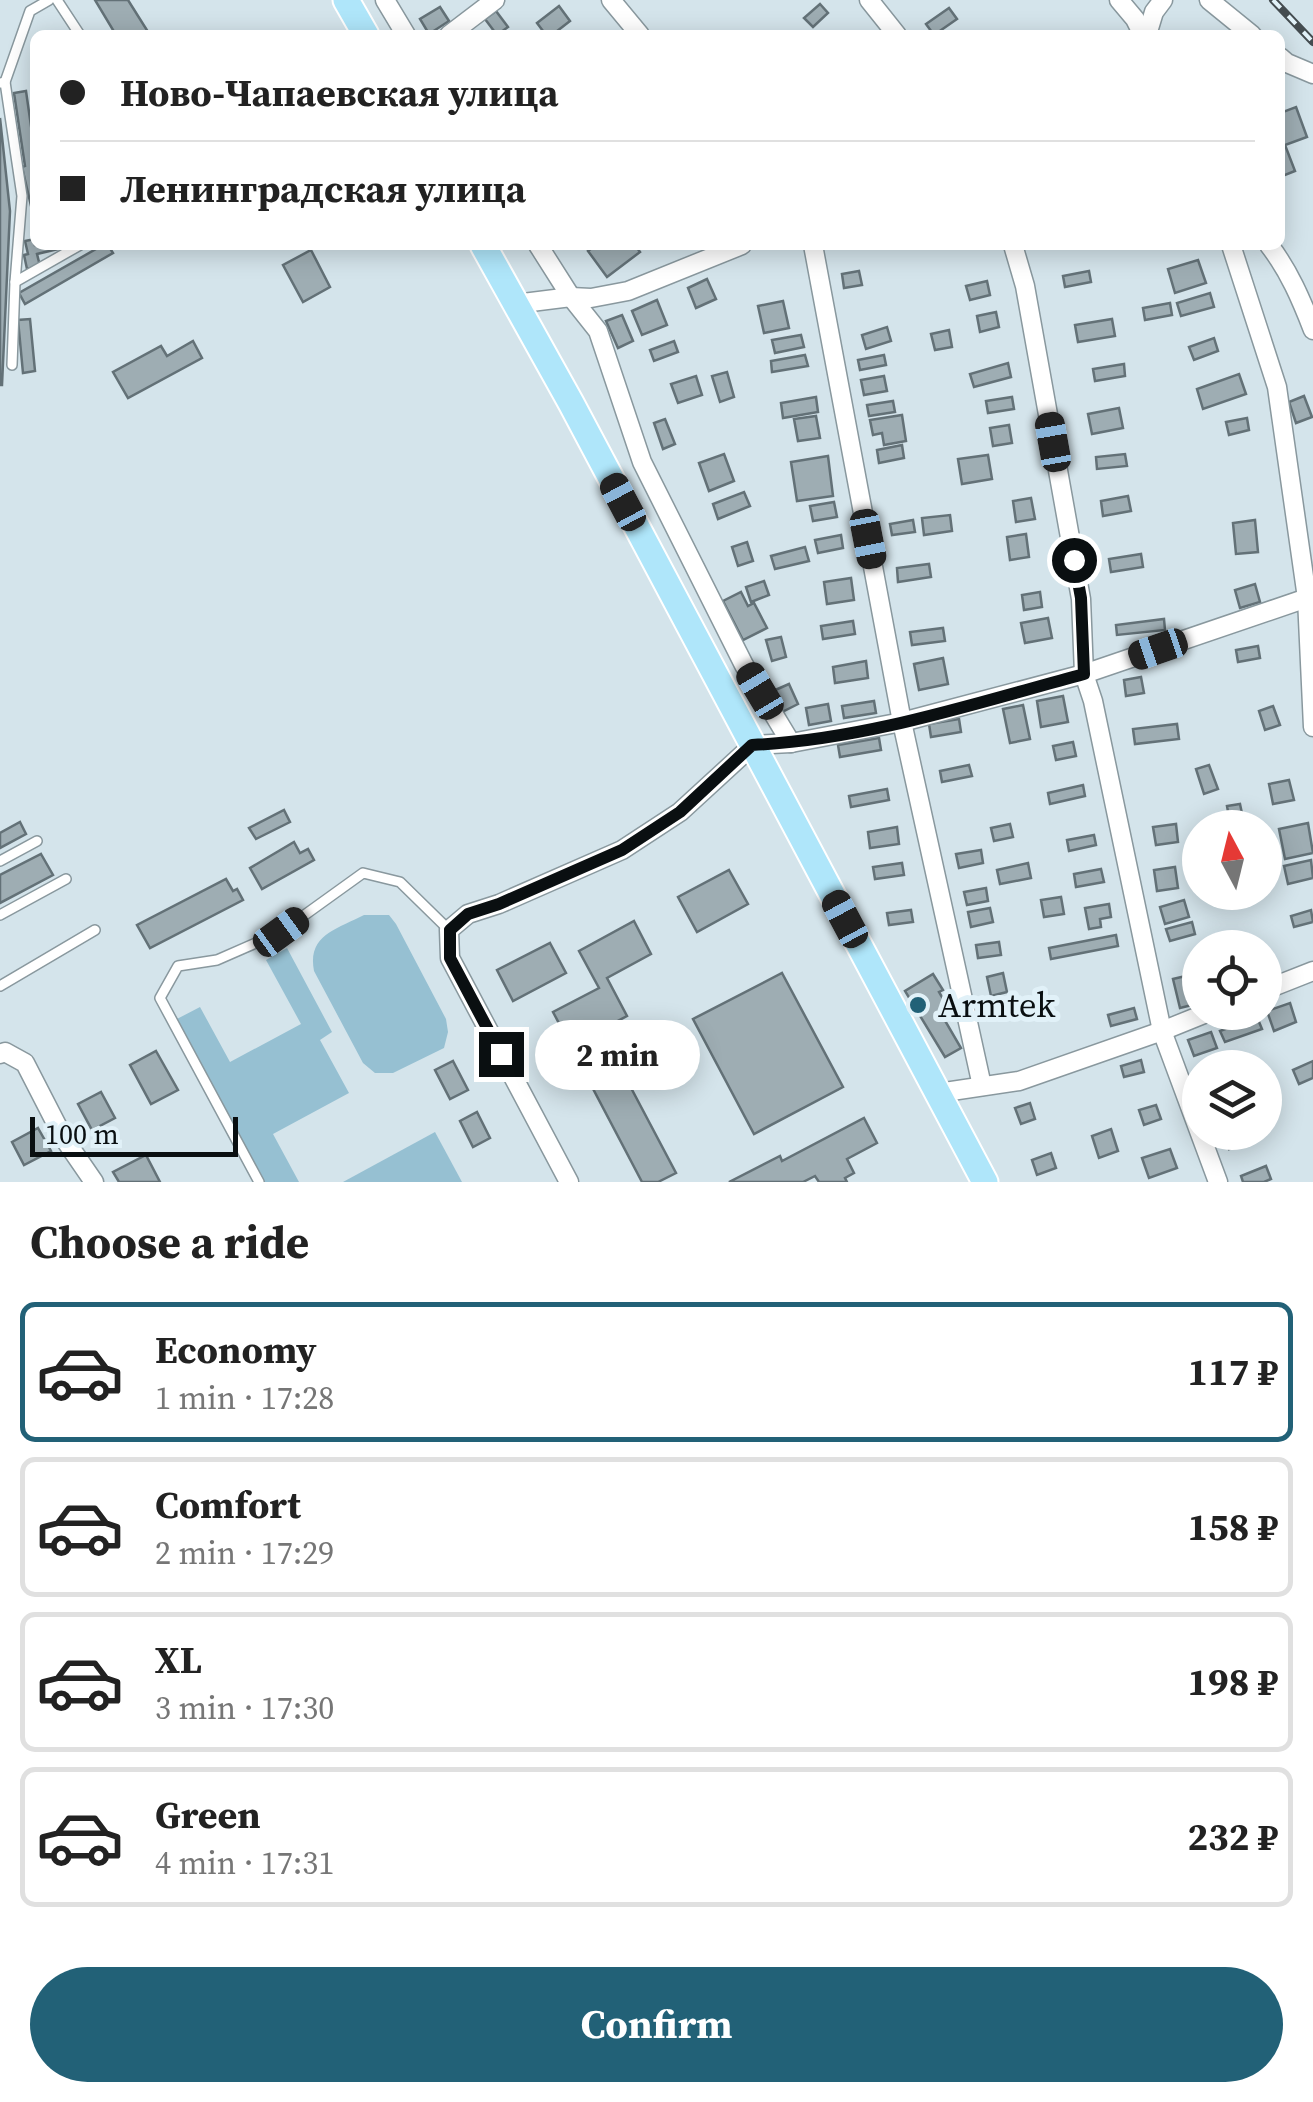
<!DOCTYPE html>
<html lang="en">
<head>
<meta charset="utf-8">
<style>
  body { margin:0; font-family:"Source Serif 4",serif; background:#f2f2f2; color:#222; height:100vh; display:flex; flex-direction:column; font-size:38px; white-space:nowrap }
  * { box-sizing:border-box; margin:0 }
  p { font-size:32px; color:#767676 }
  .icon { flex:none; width:55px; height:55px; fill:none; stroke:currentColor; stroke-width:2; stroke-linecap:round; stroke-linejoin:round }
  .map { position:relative; height:1182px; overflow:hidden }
  .details { display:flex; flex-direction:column; background:#fff; flex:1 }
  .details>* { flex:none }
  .banner { position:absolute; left:30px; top:30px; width:1255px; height:220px; border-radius:15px; box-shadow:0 5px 25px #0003; display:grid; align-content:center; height:220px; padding:0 30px; background:#fff }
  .needle { width:65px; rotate:353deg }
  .fabs { position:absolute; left:1182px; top:810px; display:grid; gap:20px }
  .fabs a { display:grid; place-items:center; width:100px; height:100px; border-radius:50%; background:#fff; box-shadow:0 5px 25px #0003; font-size:50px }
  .scale { position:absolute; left:30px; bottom:25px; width:208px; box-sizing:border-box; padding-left:10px; border:5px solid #0a0f11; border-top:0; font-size:28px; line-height:35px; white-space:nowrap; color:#0a0f11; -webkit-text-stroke:8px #e1f1f8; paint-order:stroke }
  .end { position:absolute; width:45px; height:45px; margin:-22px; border:12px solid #0a0f11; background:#fff; box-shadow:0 0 0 5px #fff }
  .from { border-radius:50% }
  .bubble { position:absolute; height:70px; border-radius:35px; background:#fff; box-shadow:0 5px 25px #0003; font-size:32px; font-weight:700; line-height:70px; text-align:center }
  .car { position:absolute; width:30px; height:60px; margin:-30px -15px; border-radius:12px; box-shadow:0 0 8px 2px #0007; background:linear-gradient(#222 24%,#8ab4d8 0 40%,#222 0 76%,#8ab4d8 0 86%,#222 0) }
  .banner b { display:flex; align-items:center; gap:35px; height:95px; font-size:38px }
  .banner b+b { border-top:2px solid #e0e0e0 }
  .banner i { width:25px; height:25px; background:#222 }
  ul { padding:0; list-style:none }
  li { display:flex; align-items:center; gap:30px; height:140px; margin:0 20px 15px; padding:0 10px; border:5px solid #e0e0e0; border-radius:15px }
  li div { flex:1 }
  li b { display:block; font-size:38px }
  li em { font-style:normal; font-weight:700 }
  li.on { border-color:#226177 }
  li>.icon { width:90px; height:90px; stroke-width:1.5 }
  h2 { padding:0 30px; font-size:45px; line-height:120px }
  .action { display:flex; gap:20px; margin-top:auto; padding:20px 30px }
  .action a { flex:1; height:115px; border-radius:60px; background:#226177; color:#fff; font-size:40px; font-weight:700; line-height:115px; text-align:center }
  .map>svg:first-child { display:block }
  .green { fill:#96c0d2 }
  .building { fill:#9eadb3; stroke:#637177; stroke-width:2.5 }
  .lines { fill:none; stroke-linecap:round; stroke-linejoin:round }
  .service-casing { stroke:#89989e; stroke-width:12 }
  .minor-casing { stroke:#89989e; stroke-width:21 }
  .primary-casing { stroke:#fff; stroke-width:29 }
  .service { stroke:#fff; stroke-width:9 }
  .minor { stroke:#fff; stroke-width:18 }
  .primary { stroke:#afe6fa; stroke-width:25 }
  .rail-casing { stroke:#444c50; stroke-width:8 }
  .rail { stroke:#e1f1f8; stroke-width:4; stroke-dasharray:11; stroke-linecap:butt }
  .route { stroke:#0a0f11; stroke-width:12 }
  .poi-dot { fill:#226177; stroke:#e1f1f8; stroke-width:4 }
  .labels { text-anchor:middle; stroke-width:10; stroke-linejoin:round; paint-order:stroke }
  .poi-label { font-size:35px; fill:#0a0f11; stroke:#e1f1f8; text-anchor:start }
</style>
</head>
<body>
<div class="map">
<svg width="1313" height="1182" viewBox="0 0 1313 1182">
  <rect width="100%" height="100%" fill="#d4e4eb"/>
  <!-- green -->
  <g class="green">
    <path d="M364 915H389L396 924 446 1019 448 1032 444 1048 393 1073H375L363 1063 314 971C307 935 337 929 364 915Z"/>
    <polygon points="287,948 332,1032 320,1040 349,1093 273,1134 299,1182 264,1182 175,1020 200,1007 230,1062 301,1024 266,960"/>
    <polygon points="435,1132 462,1182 343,1182"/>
  </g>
  <!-- building -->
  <g class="building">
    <polygon points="95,0 128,0 150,35 116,35"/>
    <polygon points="820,4 828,13 813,27 804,18"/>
    <polygon points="559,6 570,21 552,35 546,35 537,23"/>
    <polygon points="440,7 449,21 429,34 420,19"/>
    <polygon points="949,8 957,19 934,35 926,24"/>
    <polygon points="496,11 508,27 497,35 485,19"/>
    <polygon points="26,91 35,154 35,223 22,167 25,166 14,93"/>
    <polygon points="1296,107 1307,137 1285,145 1295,171 1280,177 1280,113"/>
    <polygon points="0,118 10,211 2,385 0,385"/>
    <polygon points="35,239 35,245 57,245 58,249 37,254 40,266 27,269 24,255 28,254 25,241"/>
    <polygon points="103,245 108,245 113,253 25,304 19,293"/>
    <polygon points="596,245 635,245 640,252 607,277 588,251"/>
    <polygon points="311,250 330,287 303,302 283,265"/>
    <polygon points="1198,260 1206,283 1175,293 1168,269"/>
    <polygon points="859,271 862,285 844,288 842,274"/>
    <polygon points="1089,271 1091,282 1065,287 1063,276"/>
    <polygon points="707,279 716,299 696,308 688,288"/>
    <polygon points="987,281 990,295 970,300 966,286"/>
    <polygon points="1210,293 1214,307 1181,316 1177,303"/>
    <polygon points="657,300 667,325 642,335 632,311"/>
    <polygon points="783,301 789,328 764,333 758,306"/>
    <polygon points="1170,303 1172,315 1145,320 1143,308"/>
    <polygon points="996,312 999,327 980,332 977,316"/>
    <polygon points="622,315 633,341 618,348 606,321"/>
    <polygon points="30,319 35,371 23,373 18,320"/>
    <polygon points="1112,319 1115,336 1078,342 1075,325"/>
    <polygon points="887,327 891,341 866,349 862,335"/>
    <polygon points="949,330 952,347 935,350 931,334"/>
    <polygon points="801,335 804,347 775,353 772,340"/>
    <polygon points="1214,338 1218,351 1194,360 1189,347"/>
    <polygon points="193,341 202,358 128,398 113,372 161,346 167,356"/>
    <polygon points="674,341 678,352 654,361 650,350"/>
    <polygon points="805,355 808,366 772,372 771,361"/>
    <polygon points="884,355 886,365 860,370 858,360"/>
    <polygon points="1008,363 1011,377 974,387 970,374"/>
    <polygon points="1124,364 1125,376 1095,381 1093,369"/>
    <polygon points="727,372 734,397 720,402 712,376"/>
    <polygon points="1239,374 1246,394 1203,409 1197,389"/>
    <polygon points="696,376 702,395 678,403 671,384"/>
    <polygon points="884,376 887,391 864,395 861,380"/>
    <polygon points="1304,396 1312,417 1296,423 1289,402"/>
    <polygon points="816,397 818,412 783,418 781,403"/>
    <polygon points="1012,397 1014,409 988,413 986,401"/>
    <polygon points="893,401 895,412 869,416 867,405"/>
    <polygon points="1119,408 1123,428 1092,434 1088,414"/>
    <polygon points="902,415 906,441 884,445 882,433 873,435 870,420"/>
    <polygon points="816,416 820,438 798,441 794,419"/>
    <polygon points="1247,418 1249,430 1229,435 1226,422"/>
    <polygon points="665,419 675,444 663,449 654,423"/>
    <polygon points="1009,425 1012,443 993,446 990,428"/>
    <polygon points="902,445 904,458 879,463 877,450"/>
    <polygon points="724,454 734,481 709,491 699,463"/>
    <polygon points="1125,454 1127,466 1097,469 1096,457"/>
    <polygon points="988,455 992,479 962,484 958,459"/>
    <polygon points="828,456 833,496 797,501 791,462"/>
    <polygon points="744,492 750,506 718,519 713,504"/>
    <polygon points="1128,496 1131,511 1103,516 1101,501"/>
    <polygon points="1031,498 1035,519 1016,522 1013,501"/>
    <polygon points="834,502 837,517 813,521 810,506"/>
    <polygon points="950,515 952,531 924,535 922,518"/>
    <polygon points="913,520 915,532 892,535 890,524"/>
    <polygon points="1255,520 1258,552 1236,554 1233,523"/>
    <polygon points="1026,534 1029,557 1010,560 1007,537"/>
    <polygon points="841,535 843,548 818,553 815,540"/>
    <polygon points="747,542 753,561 738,566 732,547"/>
    <polygon points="805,547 809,561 775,569 771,556"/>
    <polygon points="1141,554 1143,567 1111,572 1109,559"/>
    <polygon points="929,564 931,577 898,582 897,568"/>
    <polygon points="851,578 854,600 827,604 824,582"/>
    <polygon points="764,581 769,595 751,602 746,587"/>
    <polygon points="1255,584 1260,602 1240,608 1235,590"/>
    <polygon points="741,592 748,606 754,603 767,628 743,640 723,601"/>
    <polygon points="1040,592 1042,607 1024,610 1022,595"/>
    <polygon points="1048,618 1052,638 1025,643 1021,623"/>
    <polygon points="1164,619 1165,630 1117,635 1116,625"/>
    <polygon points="853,621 855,634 823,639 821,626"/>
    <polygon points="943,628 945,641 912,645 910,632"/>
    <polygon points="781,637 786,657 772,661 766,640"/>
    <polygon points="1258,646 1260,658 1238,662 1236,650"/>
    <polygon points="943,658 948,684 919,690 914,664"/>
    <polygon points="866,661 868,678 835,683 833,667"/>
    <polygon points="1141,677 1144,693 1126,696 1124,680"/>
    <polygon points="789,684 798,704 782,712 773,691"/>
    <polygon points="1063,696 1068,722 1041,727 1037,701"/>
    <polygon points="874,701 876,713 844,718 842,706"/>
    <polygon points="828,704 831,721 809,725 806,708"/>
    <polygon points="1023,705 1030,739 1010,743 1003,709"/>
    <polygon points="1273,706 1280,725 1265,730 1259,711"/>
    <polygon points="959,719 961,732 931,737 929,724"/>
    <polygon points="1177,724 1179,739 1135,744 1133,729"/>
    <polygon points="879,738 881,750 840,757 838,745"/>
    <polygon points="1073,742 1076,756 1056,760 1053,746"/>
    <polygon points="969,765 972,776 942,782 940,771"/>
    <polygon points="1209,765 1218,789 1204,794 1196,769"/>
    <polygon points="1289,780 1294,800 1273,804 1269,784"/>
    <polygon points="1083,785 1085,796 1050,804 1048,793"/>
    <polygon points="887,789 889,800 851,807 849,796"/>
    <polygon points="1240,804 1245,828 1231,828 1227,806"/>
    <polygon points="284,810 290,822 256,839 249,828"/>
    <polygon points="20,822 26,834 0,848 0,833"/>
    <polygon points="1308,823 1313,853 1285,859 1279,829"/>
    <polygon points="1010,824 1013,837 994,841 991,828"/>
    <polygon points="1176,824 1178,842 1156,845 1153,827"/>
    <polygon points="897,827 899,844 870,848 868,832"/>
    <polygon points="1094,835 1096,845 1069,851 1067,840"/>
    <polygon points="294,842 300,853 308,849 314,860 262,889 250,868"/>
    <polygon points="981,850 983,863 959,868 956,854"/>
    <polygon points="41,854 53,875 0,903 0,875"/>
    <polygon points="1311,860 1313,878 1288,884 1284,866"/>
    <polygon points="902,863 904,875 875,879 873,867"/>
    <polygon points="1028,863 1031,878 1000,884 997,870"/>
    <polygon points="1175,867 1178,888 1157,891 1154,870"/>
    <polygon points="1101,869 1104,882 1076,887 1074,874"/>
    <polygon points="729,870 748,904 697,932 678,897"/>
    <polygon points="226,879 233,891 237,889 243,900 150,948 137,925"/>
    <polygon points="986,888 988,901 967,905 964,892"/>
    <polygon points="1061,897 1064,914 1044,917 1041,900"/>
    <polygon points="1184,900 1189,917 1165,924 1160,907"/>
    <polygon points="1109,904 1111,917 1100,919 1101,927 1089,929 1085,908"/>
    <polygon points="990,908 993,922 971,927 968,912"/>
    <polygon points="911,910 913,922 889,925 887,913"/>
    <polygon points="1311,910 1313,922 1294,927 1291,916"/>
    <polygon points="634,921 651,954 607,978 627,1016 571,1046 553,1012 599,988 579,951"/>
    <polygon points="1192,922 1195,934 1170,941 1166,929"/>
    <polygon points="1116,935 1118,946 1051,959 1049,948"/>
    <polygon points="999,942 1001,955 978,958 976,945"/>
    <polygon points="550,943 566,973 513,1001 497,970"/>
    <polygon points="782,973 843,1087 754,1134 693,1019"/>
    <polygon points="1003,973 1007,992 991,996 987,977"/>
    <polygon points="933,974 943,990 939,992 952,1014 944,1019 961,1048 945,1057 905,991"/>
    <polygon points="1194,974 1200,1003 1180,1008 1173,979"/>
    <polygon points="1290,1003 1296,1022 1274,1031 1267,1011"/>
    <polygon points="1134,1008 1137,1019 1111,1026 1108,1015"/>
    <polygon points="1257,1017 1262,1029 1225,1042 1220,1031"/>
    <polygon points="1211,1032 1217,1048 1194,1056 1188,1040"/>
    <polygon points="156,1051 178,1090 151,1104 130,1065"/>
    <polygon points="1141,1060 1144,1072 1124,1077 1121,1066"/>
    <polygon points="453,1061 468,1090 450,1099 435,1070"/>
    <polygon points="1313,1061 1313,1078 1299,1084 1293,1070"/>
    <polygon points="620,1067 676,1173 658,1182 642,1182 590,1083"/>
    <polygon points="101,1092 115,1118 92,1130 78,1104"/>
    <polygon points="1030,1103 1035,1119 1021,1124 1015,1108"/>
    <polygon points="1156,1105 1161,1119 1144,1125 1139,1110"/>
    <polygon points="477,1112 490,1138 473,1147 460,1121"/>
    <polygon points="864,1118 877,1143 847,1159 854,1173 845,1178 847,1182 819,1182 815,1176 803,1182 729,1182 780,1156 782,1161"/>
    <polygon points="38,1128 51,1151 24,1165 12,1142"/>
    <polygon points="1111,1129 1118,1151 1099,1158 1092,1136"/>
    <polygon points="1237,1132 1250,1132 1253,1140 1229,1149 1225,1137"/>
    <polygon points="1170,1149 1177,1168 1149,1178 1142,1158"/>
    <polygon points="1051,1153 1056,1168 1037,1175 1032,1160"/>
    <polygon points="146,1155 160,1182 119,1182 113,1172"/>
    <polygon points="1266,1166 1271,1179 1264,1182 1243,1182 1241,1176"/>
  </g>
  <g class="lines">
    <defs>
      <g id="service">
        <polyline points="57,0 80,35"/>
        <polyline points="5,82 30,11 49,0"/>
        <polyline points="0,83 5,82 22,196 15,282 12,365"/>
        <polyline points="15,282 80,245"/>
        <polyline points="0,861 37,841"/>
        <polyline points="0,915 66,879"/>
        <polyline points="0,986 95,930"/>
        <polyline points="259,1182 160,998 178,966 217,960 281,932 363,873 400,882 449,930"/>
      </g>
      <g id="minor">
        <polyline points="385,0 406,35"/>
        <polyline points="611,0 640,35"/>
        <polyline points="869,0 897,35"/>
        <polyline points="1119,0 1135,19 1143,35"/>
        <polyline points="1209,0 1252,35"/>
        <polyline points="449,35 495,0"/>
        <polyline points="1147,35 1154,12 1163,0"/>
        <polyline points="1280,57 1287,63 1313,74"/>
        <polyline points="538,245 571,297 598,331 642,462 744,665 791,743"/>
        <polyline points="813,245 902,722 982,1086"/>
        <polyline points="1013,245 1025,286 1081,599 1084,674 1093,701 1162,1031 1218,1182"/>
        <polyline points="1231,245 1277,387 1307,598 1313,727"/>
        <path d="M1269 245C1289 271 1301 299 1313 330"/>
        <polyline points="515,304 571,297 591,298 628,291 742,245"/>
        <polyline points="1265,990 1313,971"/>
        <polyline points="0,1054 5,1052 25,1063 63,1137 94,1182"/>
        <polyline points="938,1093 1019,1081 1162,1031 1209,1012"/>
        <polyline points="569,1182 450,958 449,930 468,914 499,904 622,850 680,812 753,745 791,743 902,722 1084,674 1313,596"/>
      </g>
      <g id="primary">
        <polyline points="346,0 366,35"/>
        <polyline points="483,245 571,403 985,1182"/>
      </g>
    </defs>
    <!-- service casing -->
    <use href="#service" class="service-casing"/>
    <!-- minor casing -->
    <use href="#minor" class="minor-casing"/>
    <!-- primary casing -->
    <use href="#primary" class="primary-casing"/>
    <!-- service -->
    <use href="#service" class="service"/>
    <!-- minor -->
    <use href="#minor" class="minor"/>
    <!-- primary -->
    <use href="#primary" class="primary"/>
    <defs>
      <polyline id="rail" points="1273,0 1313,42"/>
    </defs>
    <!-- rail casing -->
    <use href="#rail" class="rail-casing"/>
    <!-- rail -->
    <use href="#rail" class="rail"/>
  </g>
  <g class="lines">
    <!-- route -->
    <path class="route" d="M501 1054 450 958V930L468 914 499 904 622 850 680 812 752 745C865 740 976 703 1084 674L1081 598 1074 560"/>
  </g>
  <!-- markers -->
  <circle class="poi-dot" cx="918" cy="1005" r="10"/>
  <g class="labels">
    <!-- poi labels -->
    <g class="poi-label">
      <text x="938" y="1017">Armtek</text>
    </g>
  </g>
</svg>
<div class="fabs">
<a><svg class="needle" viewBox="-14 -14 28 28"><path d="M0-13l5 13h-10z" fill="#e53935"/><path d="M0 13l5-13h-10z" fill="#767676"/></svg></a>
<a><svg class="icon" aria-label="locate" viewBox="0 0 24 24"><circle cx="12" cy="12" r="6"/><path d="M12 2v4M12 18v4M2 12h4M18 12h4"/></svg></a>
<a><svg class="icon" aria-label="layers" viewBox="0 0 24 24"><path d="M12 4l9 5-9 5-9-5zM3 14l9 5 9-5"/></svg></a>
</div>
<div class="scale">100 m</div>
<i class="end from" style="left:1074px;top:560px"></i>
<i class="end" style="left:501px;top:1054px"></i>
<div class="bubble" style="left:535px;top:1020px;width:165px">2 min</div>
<i class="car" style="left:1053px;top:442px;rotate:350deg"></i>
<i class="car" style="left:623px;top:502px;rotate:332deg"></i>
<i class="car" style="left:868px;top:539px;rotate:169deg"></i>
<i class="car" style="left:1158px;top:649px;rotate:251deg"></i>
<i class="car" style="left:760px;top:691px;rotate:329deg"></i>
<i class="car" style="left:845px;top:919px;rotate:332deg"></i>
<i class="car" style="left:281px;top:932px;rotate:54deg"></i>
<div class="banner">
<b><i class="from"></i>Ново-Чапаевская улица</b>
<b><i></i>Ленинградская улица</b>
</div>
</div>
<section class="details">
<h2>Choose a ride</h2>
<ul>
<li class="on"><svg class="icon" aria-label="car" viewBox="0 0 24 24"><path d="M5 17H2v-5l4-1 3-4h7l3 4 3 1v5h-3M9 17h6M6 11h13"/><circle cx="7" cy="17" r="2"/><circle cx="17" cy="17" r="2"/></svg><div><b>Economy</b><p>1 min · 17:28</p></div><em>117 ₽</em></li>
<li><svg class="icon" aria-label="car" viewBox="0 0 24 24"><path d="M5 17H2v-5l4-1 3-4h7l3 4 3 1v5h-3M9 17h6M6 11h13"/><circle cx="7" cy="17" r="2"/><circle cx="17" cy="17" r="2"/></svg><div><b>Comfort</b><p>2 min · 17:29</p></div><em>158 ₽</em></li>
<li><svg class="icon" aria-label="car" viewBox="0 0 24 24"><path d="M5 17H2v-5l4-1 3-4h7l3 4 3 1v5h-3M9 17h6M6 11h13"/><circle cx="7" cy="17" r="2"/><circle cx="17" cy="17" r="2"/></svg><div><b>XL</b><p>3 min · 17:30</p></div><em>198 ₽</em></li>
<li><svg class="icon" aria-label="car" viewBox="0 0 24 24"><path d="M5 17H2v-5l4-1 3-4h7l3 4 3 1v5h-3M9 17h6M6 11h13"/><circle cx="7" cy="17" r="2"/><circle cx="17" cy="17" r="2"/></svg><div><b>Green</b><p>4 min · 17:31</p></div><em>232 ₽</em></li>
</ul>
<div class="action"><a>Confirm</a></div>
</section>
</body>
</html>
